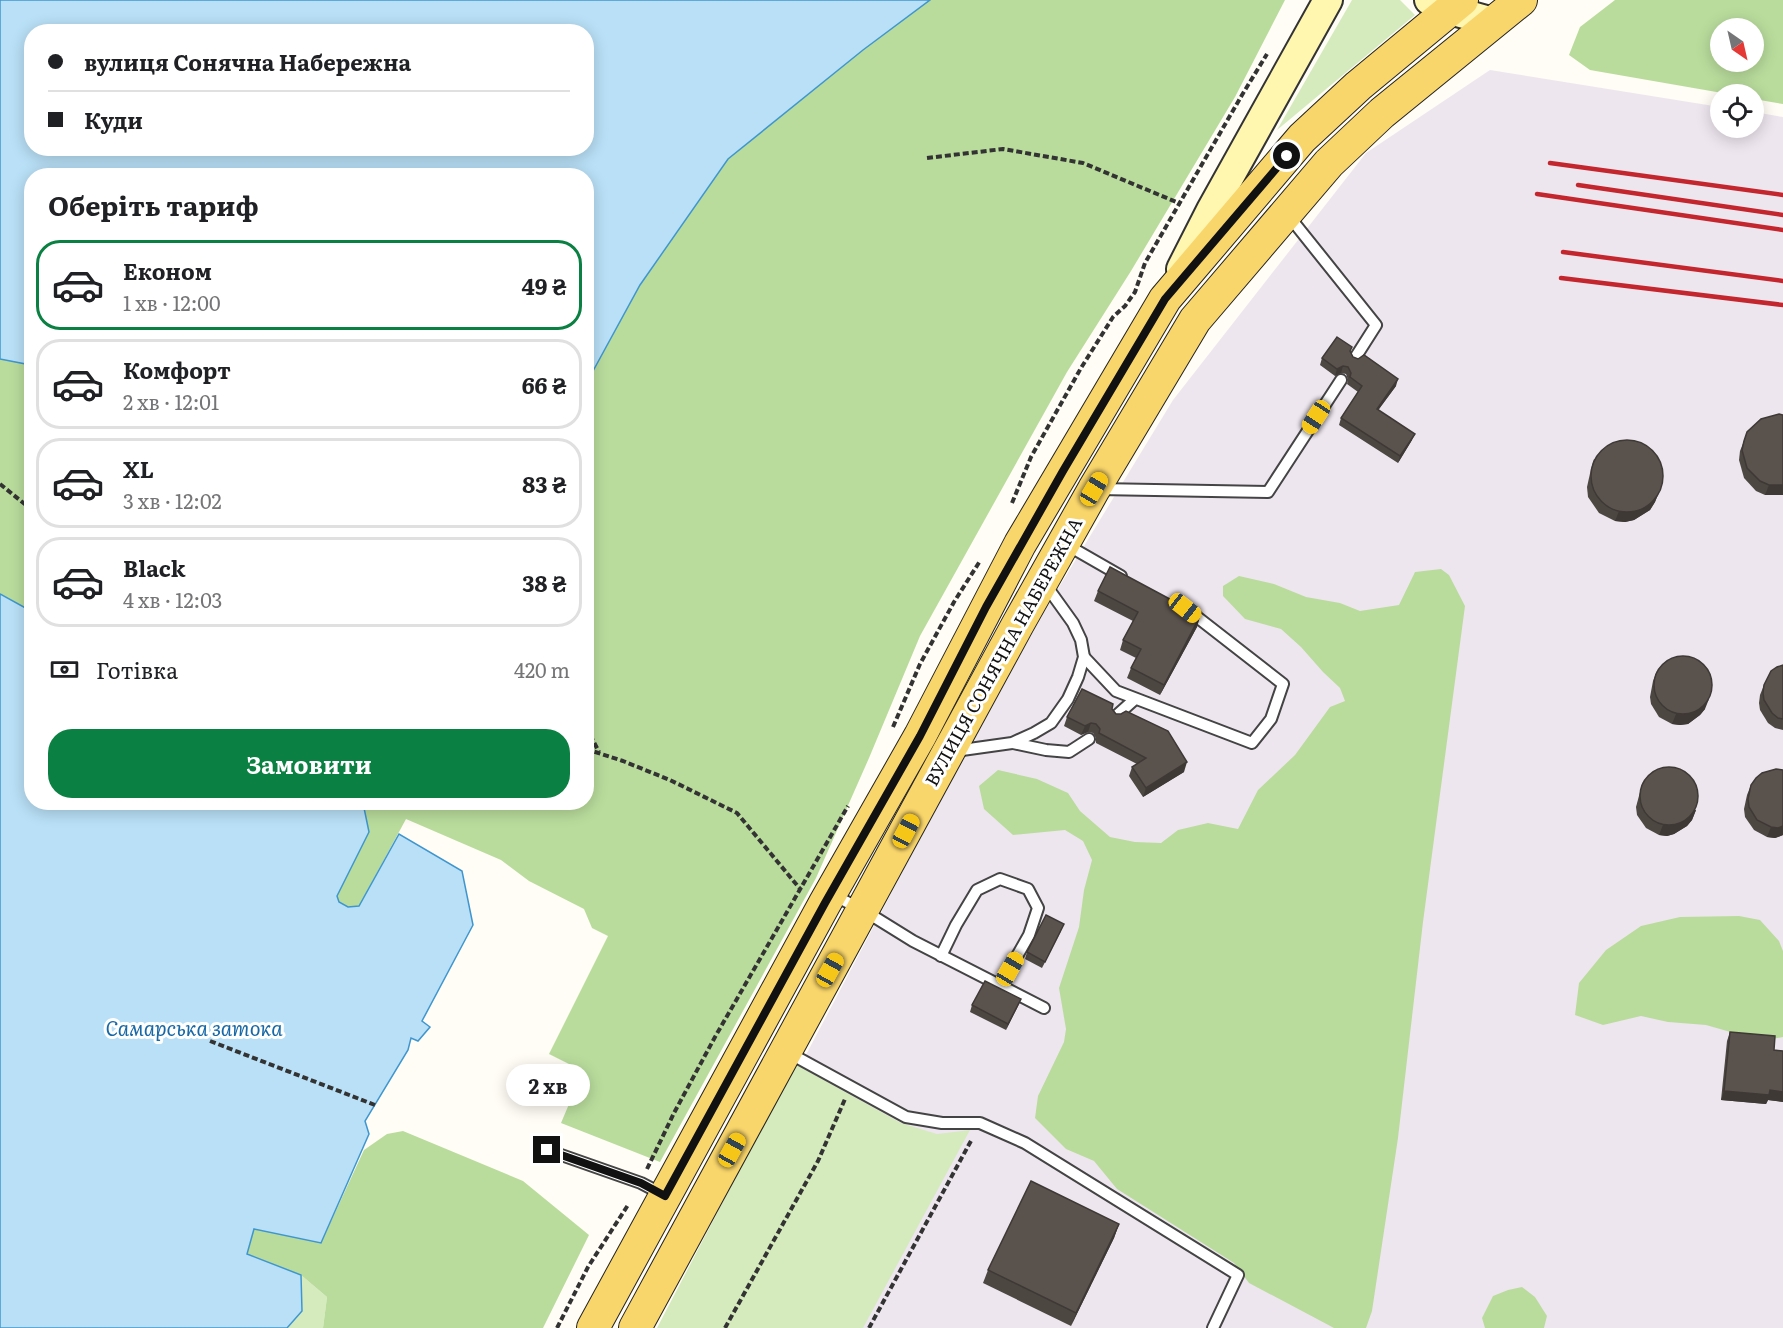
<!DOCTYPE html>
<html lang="uk">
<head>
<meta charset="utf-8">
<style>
  body { margin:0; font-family:Literata,serif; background:#f2f2f2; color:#202124; height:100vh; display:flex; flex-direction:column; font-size:22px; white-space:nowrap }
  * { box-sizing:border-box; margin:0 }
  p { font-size:20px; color:#757577 }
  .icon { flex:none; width:33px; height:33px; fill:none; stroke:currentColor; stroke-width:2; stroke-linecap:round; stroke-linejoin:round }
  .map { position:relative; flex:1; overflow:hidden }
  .details { position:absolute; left:24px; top:168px; width:570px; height:642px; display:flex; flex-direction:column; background:#fff; border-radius:24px; box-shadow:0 3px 15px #0003 }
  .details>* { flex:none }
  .hud { position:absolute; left:24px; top:24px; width:570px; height:132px; border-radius:24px; box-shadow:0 3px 15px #0003; display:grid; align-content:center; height:132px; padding:0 24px; background:#fff }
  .needle { width:39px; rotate:146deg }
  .controls { position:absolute; left:1710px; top:18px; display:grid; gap:12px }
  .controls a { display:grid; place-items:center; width:54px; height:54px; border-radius:50%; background:#fff; box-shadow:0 3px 15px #0003; font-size:30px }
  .end { position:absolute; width:27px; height:27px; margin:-14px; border:8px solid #111; background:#fff; box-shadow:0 0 0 3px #fff }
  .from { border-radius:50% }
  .bubble { position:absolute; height:42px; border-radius:21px; background:#fff; box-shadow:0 3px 15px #0003; font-size:20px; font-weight:700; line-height:42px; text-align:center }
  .car { position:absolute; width:18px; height:36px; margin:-18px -9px; border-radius:8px; box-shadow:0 0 4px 2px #0007; background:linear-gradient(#f5c518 24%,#345 0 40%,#f5c518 0 76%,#345 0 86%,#f5c518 0) }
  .hud b { display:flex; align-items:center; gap:21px; height:57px; font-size:22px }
  .hud b+b { border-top:2px solid #e0e0e0 }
  .hud i { width:15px; height:15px; background:#202124 }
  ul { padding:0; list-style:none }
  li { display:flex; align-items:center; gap:18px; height:90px; margin:0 12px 9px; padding:0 12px; border:3px solid #e0e0e0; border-radius:24px }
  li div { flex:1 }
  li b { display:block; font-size:22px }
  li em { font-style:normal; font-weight:700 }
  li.active { border-color:#0b8043 }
  li>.icon { width:54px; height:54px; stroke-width:1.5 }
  h2 { padding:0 24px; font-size:27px; line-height:72px }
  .pay { display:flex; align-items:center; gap:15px; height:66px; padding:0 24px; font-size:22px }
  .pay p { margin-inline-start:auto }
  .cta { display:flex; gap:12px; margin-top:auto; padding:12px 24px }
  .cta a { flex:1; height:69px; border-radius:24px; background:#0b8043; color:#fff; font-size:24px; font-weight:700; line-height:69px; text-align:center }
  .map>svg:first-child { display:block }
  .industrial { fill:#eee6ef }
  .green { fill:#d5ebbd }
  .forest { fill:#b9dc9c; fill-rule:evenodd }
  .water { fill:#b9e0f7; stroke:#3f96cf; stroke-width:1.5; fill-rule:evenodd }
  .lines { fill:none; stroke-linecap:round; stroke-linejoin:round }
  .lane-casing { stroke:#444; stroke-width:14 }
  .secondary-casing { stroke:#333; stroke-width:32 }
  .primary-casing { stroke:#222; stroke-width:34 }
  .path { stroke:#333; stroke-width:4; stroke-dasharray:6 3; stroke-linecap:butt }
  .lane { stroke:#fff; stroke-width:10 }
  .secondary { stroke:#fff6b0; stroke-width:28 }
  .primary { stroke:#f9d66b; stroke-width:32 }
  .rail { stroke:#c4262e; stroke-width:4.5 }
  .wall { fill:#4d4742 }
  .shaded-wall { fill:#3f3936 }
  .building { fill:#5a524d; stroke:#3f3936; stroke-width:1.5 }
  .route { stroke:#111; stroke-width:8 }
  .labels { text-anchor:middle; stroke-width:6; stroke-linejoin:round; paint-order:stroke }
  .street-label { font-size:18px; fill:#111; stroke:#fff }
  .water-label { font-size:20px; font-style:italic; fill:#1768a6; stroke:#fff }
</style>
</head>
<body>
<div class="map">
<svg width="1783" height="1328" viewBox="0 0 1783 1328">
  <rect width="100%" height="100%" fill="#fffdf5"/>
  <!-- industrial -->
  <polygon class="industrial" points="1490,70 1720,107 1720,128 1754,128 1754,112 1783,117 1783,1328 662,1328 1011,666 1173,400 1366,153"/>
  <!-- green -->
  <g class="green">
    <polygon points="1352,0 1400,0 1415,15 1277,130"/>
    <polygon points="795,1064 901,1123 937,1134 970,1130 863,1328 657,1328"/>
    <polygon points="301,1275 327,1297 323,1328 287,1328 302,1311"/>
  </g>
  <!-- forest -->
  <g class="forest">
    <polygon points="930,0 1285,0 1235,97 1131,271 1067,372 920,636 869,758 816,878 660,1162 561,1123 583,1071 549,1054 608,936 592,928 584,909 529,881 501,860 406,819 359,906 348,907 339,902 337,896 368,828 363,803 586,802 587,382 640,285 728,159 863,50"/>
    <path d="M1615 0H1783V104L1754 99V94H1728L1590 70 1569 55 1580 27ZM1754 28V62H1720V28Z"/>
    <polygon points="0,359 31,365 31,611 0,594"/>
    <polygon points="1441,569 1449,575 1465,606 1423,922 1398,1138 1372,1311 1366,1328 1334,1328 1249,1283 1234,1263 1117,1189 1094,1161 1066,1149 1035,1118 1038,1096 1064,1042 1066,1029 1059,988 1079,927 1084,890 1092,860 1083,841 1065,830 1013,835 984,809 979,786 998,770 1037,779 1068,793 1080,811 1110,837 1135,842 1161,843 1178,830 1208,823 1238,829 1258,790 1295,755 1330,707 1345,701 1340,688 1323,672 1301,647 1281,629 1245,619 1223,596 1223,586 1239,576 1274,584 1306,597 1340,603 1360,611 1399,605 1415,572"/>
    <polygon points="1739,916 1760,920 1779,941 1783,951 1783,1037 1762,1041 1706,1025 1668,1022 1641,1016 1603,1025 1575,1015 1579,983 1606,950 1641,926 1680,917"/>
    <polygon points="403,1131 523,1181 589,1235 543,1328 323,1328 327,1297 301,1275 247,1254 254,1228 321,1243 364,1150 387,1134"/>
    <polygon points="1522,1287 1535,1297 1547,1316 1544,1328 1485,1328 1482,1318 1493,1296 1508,1290"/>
  </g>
  <!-- water -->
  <g class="water">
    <path d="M0 0H930L863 50 728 159 640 285 587 382 586 176H32L31 365 0 359ZM32 32H586V148H32Z"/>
    <polygon points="0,594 31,611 32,802 363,803 369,832 337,896 339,902 348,907 359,906 399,834 462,871 473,925 422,1021 430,1027 418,1041 411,1038 408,1050 365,1121 369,1134 321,1243 254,1229 247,1254 301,1275 302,1311 287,1328 0,1328"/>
  </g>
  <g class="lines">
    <defs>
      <g id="lane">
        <polyline points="1288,215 1376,325 1355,358"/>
        <polyline points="1098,489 1268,492 1341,380"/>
        <polyline points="1067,545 1121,576"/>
        <polyline points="1084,657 1116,691 1252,743 1271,719 1283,684 1188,610"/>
        <polyline points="1116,716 1135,699"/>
        <polyline points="1013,743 1046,750 1069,752 1089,739"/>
        <polyline points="955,751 1012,743 1034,733 1051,723 1068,699 1078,677 1084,657 1081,640 1073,623 1045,584"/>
        <polyline points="833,895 863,910 913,941 1044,1008"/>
        <polyline points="941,956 956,925 977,890 1000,879 1028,889 1038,908 1029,935 1000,986"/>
        <polyline points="789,1053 906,1117 942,1123 980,1123 1025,1143 1238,1275 1213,1328"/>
        <polyline points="547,1150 641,1183 664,1195"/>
      </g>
      <g id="secondary">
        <polyline points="1429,0 1450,10 1493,22"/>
        <polyline points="1181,269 1211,210 1328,0"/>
      </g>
      <g id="primary">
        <polyline points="593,1328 825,903 920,736 1020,544 1165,299 1302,138 1358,86 1462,0"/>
        <polyline points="635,1328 1018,624 1094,489 1195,320 1329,163 1382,113 1521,0"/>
      </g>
    </defs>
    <!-- lane casing -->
    <use href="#lane" class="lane-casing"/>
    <!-- secondary casing -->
    <use href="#secondary" class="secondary-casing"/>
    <!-- primary casing -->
    <use href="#primary" class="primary-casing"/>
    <!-- path -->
    <g class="path">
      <polyline points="927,158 1003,149 1083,163 1181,204"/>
      <polyline points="0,484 32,510"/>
      <polyline points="1012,503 1031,457 1081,368 1113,317 1125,306 1135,292 1145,263 1242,95 1267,54"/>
      <polyline points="586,727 599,752"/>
      <polyline points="893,727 920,664 954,602 980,561"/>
      <polyline points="586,749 623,761 670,780 737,813 801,890"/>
      <polyline points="210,1041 375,1105"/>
      <polyline points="647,1169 674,1113 715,1037 848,806"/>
      <polyline points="557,1328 588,1267 628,1205"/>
      <polyline points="725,1328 818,1161 845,1099"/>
      <polyline points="869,1328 972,1139"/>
    </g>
    <!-- lane -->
    <use href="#lane" class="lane"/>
    <!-- secondary -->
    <use href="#secondary" class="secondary"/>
    <!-- primary -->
    <use href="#primary" class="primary"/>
    <!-- rail -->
    <g class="rail">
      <polyline points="1550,163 1783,195"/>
      <polyline points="1578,185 1783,215"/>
      <polyline points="1537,194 1783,230"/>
      <polyline points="1563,252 1783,281"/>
      <polyline points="1561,278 1783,305"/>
    </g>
  </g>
  <!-- wall -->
  <g class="wall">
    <polygon points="1350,351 1353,357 1396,386 1378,410 1412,440 1398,463 1339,425 1341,418 1358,392 1347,384 1348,380 1346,374 1341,373 1335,376 1320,365 1322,358"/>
    <polygon points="1744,441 1783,495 1765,495 1756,491 1744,478 1739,460 1740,451"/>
    <polygon points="1594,459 1659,492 1655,502 1650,510 1634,520 1625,522 1615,521 1599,513 1588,497 1587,487 1591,469"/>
    <polygon points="1098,591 1200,616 1197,627 1160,695 1127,678 1131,668 1136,658 1120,650 1123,640 1133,621 1094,601"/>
    <polygon points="1783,665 1783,730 1775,728 1768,723 1760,710 1759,703 1760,695 1764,685"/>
    <polygon points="1657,671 1705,709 1700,715 1688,724 1680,725 1672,724 1659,717 1651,704 1650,697 1653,681"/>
    <polygon points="1112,709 1116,714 1184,772 1143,797 1129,776 1132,767 1137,764 1096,743 1096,738 1093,733 1088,732 1081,735 1064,726 1067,717"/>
    <polygon points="1783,770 1783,835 1775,838 1767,837 1754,830 1745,817 1744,809 1747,795 1751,785"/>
    <polygon points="1643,782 1696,810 1692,820 1687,826 1674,834 1667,836 1659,835 1646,828 1637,815 1636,807 1640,792"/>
    <polygon points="1061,931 1042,968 1025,959 1027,952"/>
    <polygon points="1021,999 1006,1030 970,1012 972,1005"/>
    <polygon points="1730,1032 1774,1050 1783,1051 1783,1102 1768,1100 1766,1104 1721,1100 1727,1041"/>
    <polygon points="1119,1224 1114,1238 1071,1326 983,1283 988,1270"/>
  </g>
  <!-- shaded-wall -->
  <g class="shaded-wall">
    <polygon points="1343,366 1341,373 1335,376 1337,369"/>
    <polygon points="1398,379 1396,386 1374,416 1377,409"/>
    <polygon points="1415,434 1412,440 1398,463 1400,456"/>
    <polygon points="1769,485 1783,485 1783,495 1765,495"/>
    <polygon points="1659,492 1655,502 1650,510 1634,520 1625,522 1615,521 1619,511"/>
    <polygon points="1200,616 1197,627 1160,695 1164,685"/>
    <polygon points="1709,699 1705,709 1700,715 1688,724 1680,725 1672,724 1676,714"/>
    <polygon points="1091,723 1088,732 1081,735 1085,726"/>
    <polygon points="1187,762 1184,772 1143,797 1146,788"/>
    <polygon points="1696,810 1692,820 1687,826 1674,834 1667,836 1659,835 1663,825"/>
    <polygon points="1783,826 1783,835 1775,838 1767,837 1771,827"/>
    <polygon points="1021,999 1018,1006 1006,1030 1008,1024"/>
    <polygon points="1770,1090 1783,1092 1783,1102 1768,1100 1766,1104 1721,1100 1724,1091"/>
    <polygon points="1119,1224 1114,1238 1071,1326 1076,1313"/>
  </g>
  <!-- building -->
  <g class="building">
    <polygon points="1337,337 1352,347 1350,351 1353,357 1358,359 1364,355 1398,379 1377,409 1415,434 1400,456 1341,418 1362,386 1350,377 1351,373 1348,367 1343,366 1337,369 1322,358"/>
    <polygon points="1779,414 1783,415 1783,485 1769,485 1760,481 1747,468 1742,450 1744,441 1747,432 1761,419"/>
    <circle cx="1627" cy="476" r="36"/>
    <polygon points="1110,567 1194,612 1200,616 1164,685 1131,668 1141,649 1123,640 1138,612 1098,591"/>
    <circle cx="1683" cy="685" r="29"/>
    <polygon points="1783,665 1783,719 1778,718 1772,713 1764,700 1763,693 1764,685 1771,671 1777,667"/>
    <polygon points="1082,689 1113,704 1112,709 1116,714 1121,714 1126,711 1168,731 1187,762 1146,788 1132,767 1146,758 1099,733 1100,729 1096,724 1091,723 1085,726 1067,717"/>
    <circle cx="1669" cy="796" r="29"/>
    <polygon points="1776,769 1783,770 1783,826 1778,828 1771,827 1757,820 1749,807 1748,799 1751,785 1756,778 1762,773"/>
    <polygon points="1046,915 1064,924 1045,962 1027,952"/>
    <polygon points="985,981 1021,999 1008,1024 972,1005"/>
    <polygon points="1730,1032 1775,1036 1774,1050 1783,1051 1783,1092 1770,1090 1769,1095 1724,1091"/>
    <polygon points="1031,1181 1119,1224 1076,1313 988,1270"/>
  </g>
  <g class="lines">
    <!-- route -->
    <polyline class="route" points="547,1150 641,1183 665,1196 825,903 920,736 986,607 1063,471 1165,299 1287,156"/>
  </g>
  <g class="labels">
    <!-- street labels -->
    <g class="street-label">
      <text transform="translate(1004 652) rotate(-61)" y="6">ВУЛИЦЯ СОНЯЧНА НАБЕРЕЖНА</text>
    </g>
    <!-- water labels -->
    <g class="water-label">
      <text x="194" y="1036">Самарська затока</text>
    </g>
  </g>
</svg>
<div class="controls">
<a><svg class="needle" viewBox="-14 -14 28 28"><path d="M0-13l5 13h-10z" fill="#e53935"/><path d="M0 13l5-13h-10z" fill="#757577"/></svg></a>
<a><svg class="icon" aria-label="locate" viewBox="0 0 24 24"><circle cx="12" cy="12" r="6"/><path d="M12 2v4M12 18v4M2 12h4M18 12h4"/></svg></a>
</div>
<i class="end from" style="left:1287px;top:156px"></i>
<i class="end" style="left:547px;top:1150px"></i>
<div class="bubble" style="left:506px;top:1064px;width:84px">2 хв</div>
<i class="car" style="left:1316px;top:417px;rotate:213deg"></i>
<i class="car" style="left:1094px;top:489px;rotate:31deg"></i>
<i class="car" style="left:1185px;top:608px;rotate:128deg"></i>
<i class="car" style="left:906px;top:831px;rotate:28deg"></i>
<i class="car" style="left:1010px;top:969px;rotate:30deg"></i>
<i class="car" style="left:830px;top:970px;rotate:29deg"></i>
<i class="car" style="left:732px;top:1150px;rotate:29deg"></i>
<div class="hud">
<b><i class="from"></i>вулиця Сонячна Набережна</b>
<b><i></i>Куди</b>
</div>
<section class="details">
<h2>Оберіть тариф</h2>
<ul>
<li class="active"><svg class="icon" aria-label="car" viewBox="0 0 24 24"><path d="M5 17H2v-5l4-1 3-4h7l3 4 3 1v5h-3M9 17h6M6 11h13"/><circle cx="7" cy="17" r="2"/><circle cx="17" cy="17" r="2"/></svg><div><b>Економ</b><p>1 хв · 12:00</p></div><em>49 ₴</em></li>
<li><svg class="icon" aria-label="car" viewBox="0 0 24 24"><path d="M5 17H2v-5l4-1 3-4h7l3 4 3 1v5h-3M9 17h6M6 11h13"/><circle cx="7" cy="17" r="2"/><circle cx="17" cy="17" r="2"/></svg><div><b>Комфорт</b><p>2 хв · 12:01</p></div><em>66 ₴</em></li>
<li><svg class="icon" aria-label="car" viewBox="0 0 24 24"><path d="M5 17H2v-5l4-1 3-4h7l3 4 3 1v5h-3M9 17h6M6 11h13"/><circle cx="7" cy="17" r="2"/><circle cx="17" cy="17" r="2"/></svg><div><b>XL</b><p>3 хв · 12:02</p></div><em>83 ₴</em></li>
<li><svg class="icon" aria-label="car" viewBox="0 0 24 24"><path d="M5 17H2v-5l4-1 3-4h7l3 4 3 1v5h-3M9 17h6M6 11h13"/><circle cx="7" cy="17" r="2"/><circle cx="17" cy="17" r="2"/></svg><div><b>Black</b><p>4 хв · 12:03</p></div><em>38 ₴</em></li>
</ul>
<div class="pay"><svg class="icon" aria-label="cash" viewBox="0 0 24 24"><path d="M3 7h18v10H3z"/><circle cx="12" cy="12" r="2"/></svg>Готівка<p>420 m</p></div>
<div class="cta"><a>Замовити</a></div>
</section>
</div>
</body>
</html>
